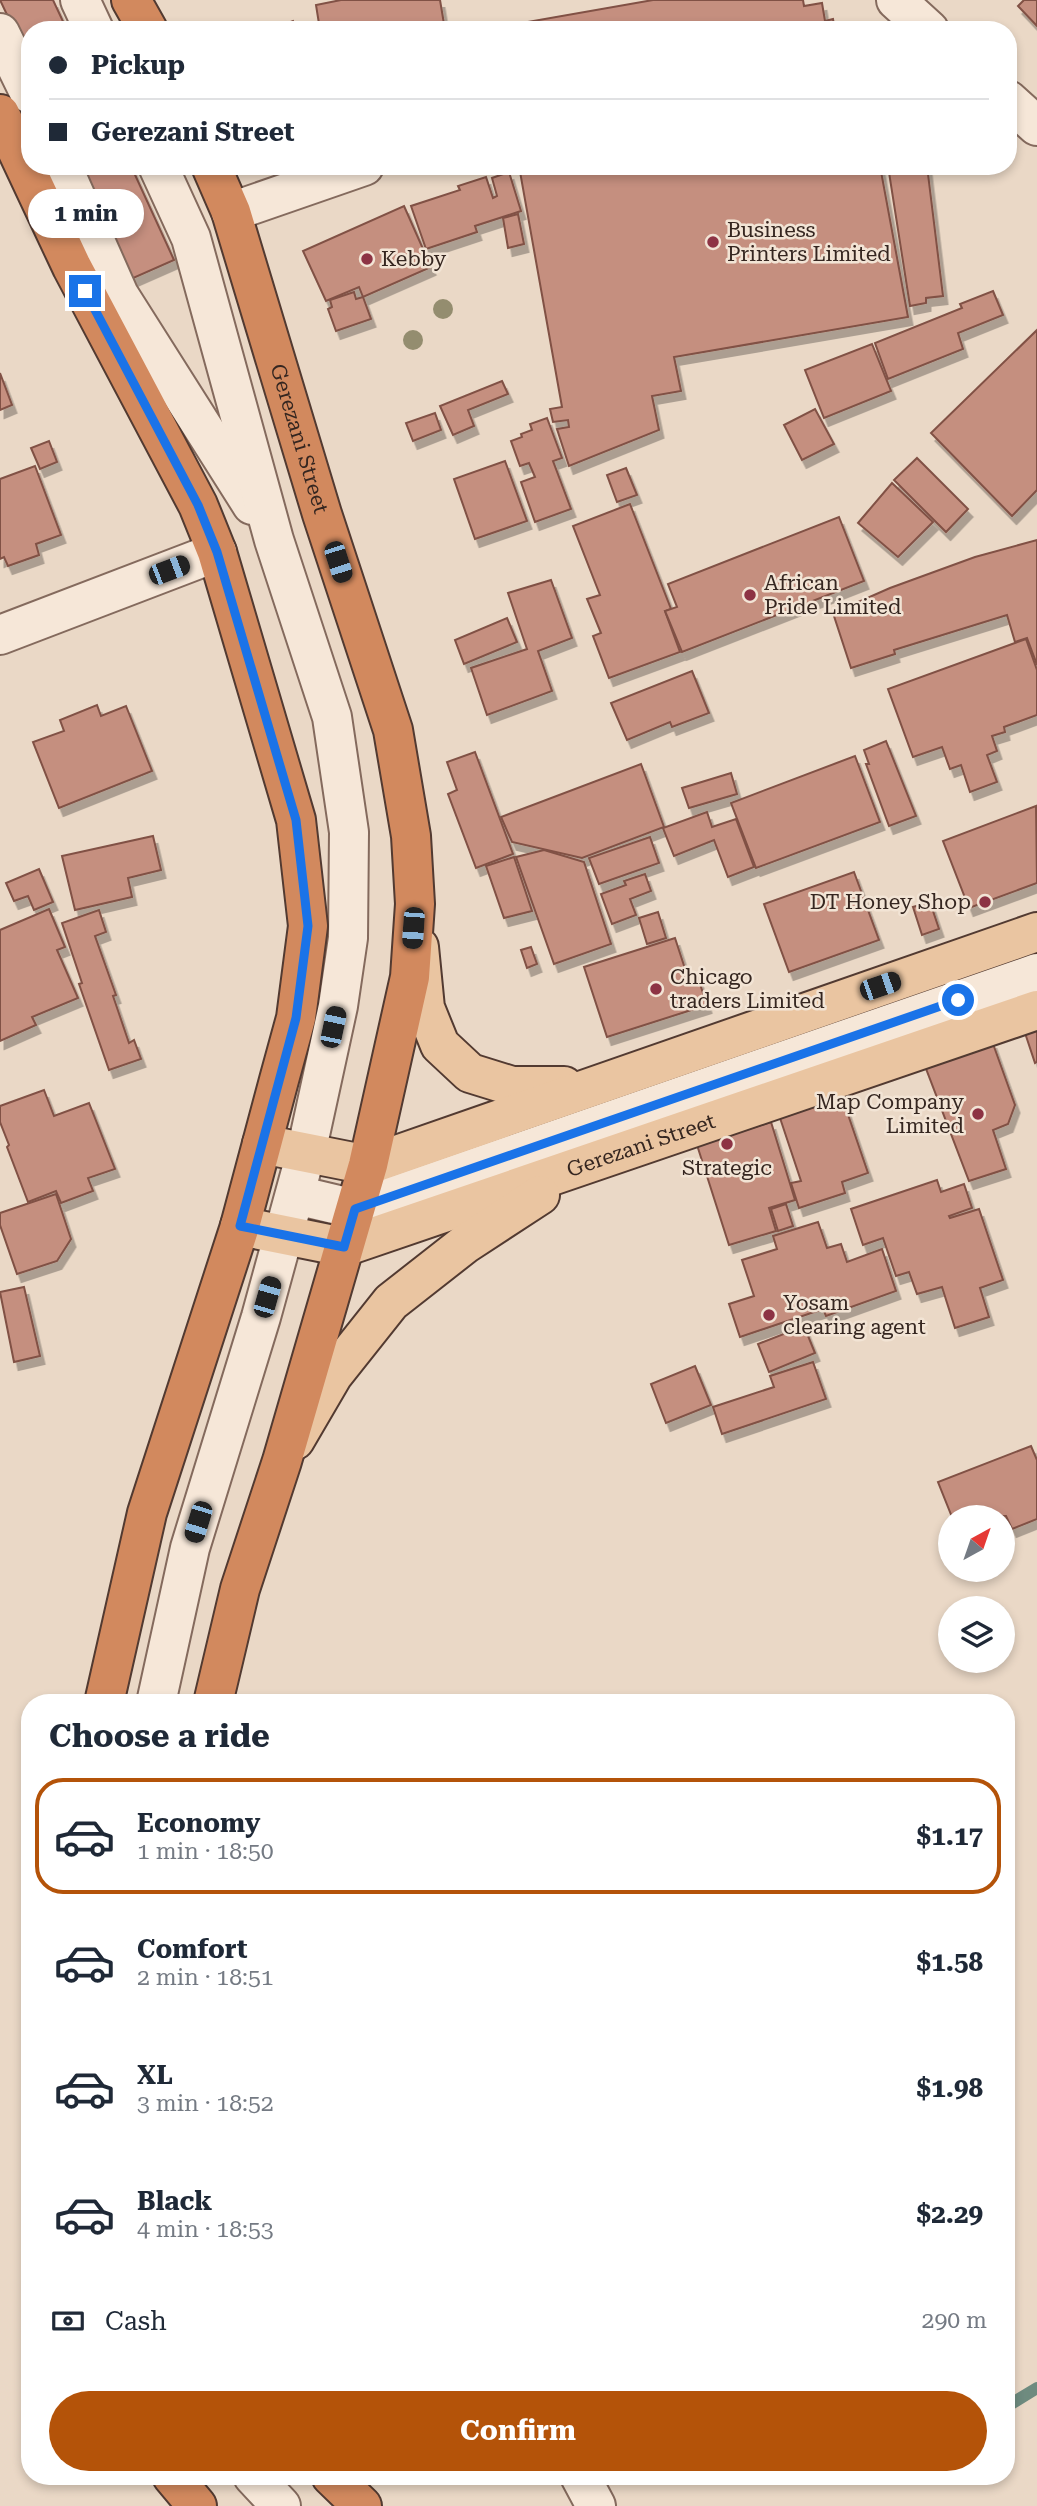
<!DOCTYPE html>
<html lang="en">
<head>
<meta charset="utf-8">
<style>
  body { margin:0; font-family:"Roboto Serif",serif; background:#f2f2f3; color:#1f2937; height:100vh; display:flex; flex-direction:column; font-size:26px; white-space:nowrap }
  * { box-sizing:border-box; margin:0 }
  p { font-size:23px; color:#747a83 }
  .icon { flex:none; width:38px; height:38px; fill:none; stroke:currentColor; stroke-width:2; stroke-linecap:round; stroke-linejoin:round }
  .map { position:relative; flex:1; overflow:hidden }
  .details { position:absolute; left:21px; top:1694px; width:994px; height:791px; display:flex; flex-direction:column; background:#fff; border-radius:28px; box-shadow:0 4px 10px #0003 }
  .details>* { flex:none }
  .guide { position:absolute; left:21px; top:21px; width:996px; height:154px; border-radius:28px; box-shadow:0 4px 10px #0003; display:grid; align-content:center; height:154px; padding:0 28px; background:#fff }
  .needle { width:46px; rotate:40deg }
  .tools { position:absolute; left:938px; top:1505px; display:grid; gap:14px }
  .tools a { display:grid; place-items:center; width:77px; height:77px; border-radius:50%; background:#fff; box-shadow:0 4px 10px #0003; font-size:35px }
  .end { position:absolute; width:32px; height:32px; margin:-16px; border:9px solid #1a73e8; background:#fff; box-shadow:0 0 0 4px #fff }
  .from { border-radius:50% }
  .bubble { position:absolute; height:49px; border-radius:24px; background:#fff; box-shadow:0 4px 10px #0003; font-size:23px; font-weight:700; line-height:49px; text-align:center }
  .car { position:absolute; width:21px; height:42px; margin:-21px -10px; border-radius:9px; box-shadow:0 0 5px 2px #0007; background:linear-gradient(#222 24%,#8ab4d8 0 40%,#222 0 76%,#8ab4d8 0 86%,#222 0) }
  .guide b { display:flex; align-items:center; gap:24px; height:66px; font-size:26px }
  .guide b+b { border-top:2px solid #e0e1e3 }
  .guide i { width:18px; height:18px; background:#1f2937 }
  ul { padding:0; list-style:none }
  li { display:flex; align-items:center; gap:21px; height:116px; margin:0 14px 10px; padding:0 14px; border:4px solid transparent; border-radius:28px }
  li div { flex:1 }
  li b { display:block; font-size:26px }
  li em { font-style:normal; font-weight:700 }
  li.selected { border-color:#b45309 }
  li>.icon { width:63px; height:63px; stroke-width:1.5 }
  h2 { padding:0 28px; font-size:32px; line-height:84px }
  .pay { display:flex; align-items:center; gap:18px; height:77px; padding:0 28px; font-size:26px }
  .pay p { margin-inline-start:auto }
  .primary-button { display:flex; gap:14px; margin-top:auto; padding:14px 28px }
  .primary-button a { flex:1; height:80px; border-radius:42px; background:#b45309; color:#fff; font-size:28px; font-weight:700; line-height:80px; text-align:center }
  .map>svg:first-child { display:block }
  .lines { fill:none; stroke-linecap:round; stroke-linejoin:round }
  .stream { stroke:#6e8b7f; stroke-width:12 }
  .building { fill:#c58f7f; stroke:#815145; stroke-width:2; filter:url(#shadow) }
  .minor-casing { stroke:#846a5d; stroke-width:42 }
  .major-casing { stroke:#523a31; stroke-width:42 }
  .highway-casing { stroke:#523a31; stroke-width:42 }
  .minor { stroke:#f6e7d8; stroke-width:38 }
  .major { stroke:#eac5a1; stroke-width:38 }
  .highway { stroke:#d2895e; stroke-width:38 }
  .tree { fill:#948d6f }
  .route { stroke:#1a73e8; stroke-width:9 }
  .poi-dot { fill:#8d3344; stroke:#f2e4d5; stroke-width:2.5 }
  .labels { text-anchor:middle; stroke-width:5; stroke-linejoin:round; paint-order:stroke }
  .poi-label { font-size:21px; fill:#352620; stroke:#f2e4d5; text-anchor:start }
  .street-label { font-size:21px; fill:#352620; stroke:#f2e4d5 }
</style>
</head>
<body>
<div class="map">
<svg width="1037" height="2506" viewBox="0 0 1037 2506">
  <defs>
    <filter id="shadow"><feDropShadow dx="4.5" dy="8" stdDeviation="0" flood-color="#0004"/></filter>
  </defs>
  <rect width="100%" height="100%" fill="#ead8c6"/>
  <g class="lines">
    <!-- stream -->
    <polyline class="stream" points="1006,2407 1037,2388"/>
  </g>
  <!-- building -->
  <g class="building">
    <polygon points="0,0 53,0 67,30 30,30 30,63"/>
    <polygon points="440,0 444,24 405,30 320,30 316,5 341,0"/>
    <polygon points="653,0 803,0 804,6 822,3 825,21 833,19 835,30 494,30 493,28"/>
    <polygon points="1024,0 1037,0 1037,26 1018,6"/>
    <polygon points="293,21 296,30 269,30"/>
    <polygon points="78,166 131,166 174,260 131,279"/>
    <polygon points="519,166 880,166 908,317 674,357 681,391 652,396 659,430 569,466 557,429 569,427 568,420 553,422 550,409 562,407"/>
    <polygon points="888,166 927,166 943,296 926,298 926,303 910,306"/>
    <polygon points="509,172 521,211 475,226 477,232 426,249 411,206 460,190 458,186 486,177 493,198 497,196 492,178"/>
    <polygon points="404,206 431,267 363,297 359,287 326,301 303,251"/>
    <polygon points="518,214 524,244 508,248 503,218"/>
    <polygon points="993,291 1003,315 958,333 963,349 888,379 875,343 962,308 960,304"/>
    <polygon points="354,292 356,299 363,297 371,319 336,331 328,309 332,307 330,300"/>
    <polygon points="1037,330 1037,490 1012,516 931,433"/>
    <polygon points="872,344 891,391 824,418 805,370"/>
    <polygon points="0,373 12,405 0,410"/>
    <polygon points="502,381 508,394 468,410 474,426 453,435 440,406"/>
    <polygon points="815,409 834,444 802,460 784,425"/>
    <polygon points="435,413 441,430 413,441 406,423"/>
    <polygon points="547,418 562,458 553,461 571,509 535,522 521,482 535,477 529,463 520,466 511,441 522,437 521,434 532,430 530,424"/>
    <polygon points="49,441 57,462 40,469 31,448"/>
    <polygon points="917,458 968,509 946,532 894,480"/>
    <polygon points="505,461 527,521 475,539 454,479"/>
    <polygon points="35,466 61,535 36,544 39,555 8,566 4,557 0,559 0,479"/>
    <polygon points="626,468 637,495 617,502 607,475"/>
    <polygon points="892,483 933,522 898,557 858,523"/>
    <polygon points="630,504 671,609 665,611 680,652 609,678 593,636 601,633 587,599 600,595 573,526"/>
    <polygon points="839,517 864,581 682,652 665,611 677,607 668,584"/>
    <polygon points="1037,540 1037,665 1027,638 1015,642 1007,615 894,650 895,654 851,668 833,613 890,588 975,557"/>
    <polygon points="551,580 572,638 538,651 552,691 487,715 471,668 527,649 508,593"/>
    <polygon points="507,618 517,642 464,664 455,640"/>
    <polygon points="1026,639 1037,670 1037,715 1004,727 1005,732 992,736 997,751 987,755 997,782 970,792 961,765 950,769 942,747 913,757 888,689"/>
    <polygon points="692,671 709,713 672,727 670,722 627,740 611,703"/>
    <polygon points="97,705 101,716 126,706 152,771 59,808 33,742 64,731 60,720"/>
    <polygon points="886,741 916,816 889,826 866,764 869,764 864,750"/>
    <polygon points="475,752 513,854 476,868 448,794 457,790 447,762"/>
    <polygon points="855,756 880,822 756,868 731,803"/>
    <polygon points="641,764 664,827 582,858 512,842 501,817"/>
    <polygon points="731,773 737,794 689,808 682,788"/>
    <polygon points="1036,806 1037,883 969,908 943,841"/>
    <polygon points="707,812 712,827 736,819 754,867 728,877 714,840 674,856 663,828"/>
    <polygon points="153,836 161,870 128,878 132,897 75,910 62,856"/>
    <polygon points="650,837 659,863 599,884 589,858"/>
    <polygon points="544,850 584,862 611,944 554,964 516,857"/>
    <polygon points="514,857 532,911 504,918 486,866"/>
    <polygon points="39,869 53,902 34,910 28,896 14,901 6,883"/>
    <polygon points="854,872 879,940 789,972 764,904"/>
    <polygon points="645,874 651,891 630,899 636,915 612,924 601,894 626,885 624,881"/>
    <polygon points="930,902 939,929 922,935 913,907"/>
    <polygon points="49,909 65,947 57,950 78,998 32,1017 36,1025 0,1041 0,930"/>
    <polygon points="99,910 106,932 95,936 116,995 113,996 129,1043 134,1040 141,1059 109,1070 79,984 82,983 62,923"/>
    <polygon points="658,912 666,938 647,944 639,918"/>
    <polygon points="675,938 689,981 698,978 707,1005 607,1037 584,967"/>
    <polygon points="531,947 537,964 527,968 521,950"/>
    <polygon points="1037,1029 1037,1062 1035,1063 1025,1033"/>
    <polygon points="992,1041 1015,1105 1008,1124 993,1130 1006,1169 969,1181 925,1066"/>
    <polygon points="44,1090 54,1116 89,1103 115,1169 88,1178 93,1191 61,1203 56,1191 28,1202 7,1147 9,1145 0,1122 0,1106"/>
    <polygon points="842,1097 868,1173 842,1182 845,1193 799,1208 791,1183 801,1181 780,1118"/>
    <polygon points="771,1122 795,1200 769,1208 776,1231 729,1245 697,1145"/>
    <polygon points="937,1180 941,1192 964,1184 972,1208 949,1216 950,1218 979,1209 1003,1280 980,1288 989,1317 955,1328 942,1287 917,1294 909,1272 896,1276 883,1238 863,1245 851,1209"/>
    <polygon points="56,1194 71,1239 57,1261 17,1274 0,1225 0,1213"/>
    <polygon points="786,1204 793,1226 778,1231 771,1209"/>
    <polygon points="818,1222 827,1248 841,1244 847,1262 882,1249 896,1291 826,1316 823,1309 740,1337 729,1304 754,1296 742,1260 777,1249 773,1236"/>
    <polygon points="24,1287 40,1356 14,1362 0,1292"/>
    <polygon points="804,1326 815,1353 769,1372 758,1344"/>
    <polygon points="813,1362 826,1399 722,1434 713,1407 774,1387 770,1376"/>
    <polygon points="695,1366 711,1405 666,1423 651,1384"/>
    <polygon points="1031,1446 1037,1460 1037,1519 1012,1529 1006,1516 952,1517 938,1482"/>
  </g>
  <g class="lines">
    <defs>
      <g id="minor">
        <polyline points="80,0 94,30"/>
        <polyline points="896,0 929,30"/>
        <polyline points="0,33 30,94"/>
        <polyline points="1008,100 1037,126"/>
        <polyline points="62,166 119,295 252,505"/>
        <polyline points="231,212 364,166"/>
        <polyline points="0,635 217,552"/>
        <polyline points="296,1195 355,1209 1037,973"/>
        <polyline points="156,1703 190,1548 261,1317 306,1153 338,1006 348,938 349,832 332,717 274,540 191,238 158,166"/>
        <polyline points="253,2476 281,2506"/>
        <polyline points="580,2476 596,2506"/>
      </g>
      <g id="major">
        <polyline points="419,947 425,1008 440,1045 470,1073 512,1086 564,1086"/>
        <polyline points="262,1144 368,1165 1037,932"/>
        <path id="s1" d="M240 1226 344 1247 1037 1010"/>
        <polyline points="295,1440 333,1375 391,1302 465,1244 540,1195"/>
      </g>
      <g id="highway">
        <polyline points="131,0 148,30"/>
        <polyline points="0,114 72,267 198,505 217,552 296,820 308,926 296,1018 279,1080 240,1226 147,1513 104,1703"/>
        <path id="s2" d="M211 166 231 212 322 514 393 730 411 836 415 904 410 977 368 1165 282 1461 240 1589 213 1703"/>
        <polyline points="172,2476 197,2506"/>
        <polyline points="331,2476 362,2506"/>
      </g>
    </defs>
    <!-- minor casing -->
    <use href="#minor" class="minor-casing"/>
    <!-- major casing -->
    <use href="#major" class="major-casing"/>
    <!-- highway casing -->
    <use href="#highway" class="highway-casing"/>
    <!-- minor -->
    <use href="#minor" class="minor"/>
    <!-- major -->
    <use href="#major" class="major"/>
    <!-- highway -->
    <use href="#highway" class="highway"/>
  </g>
  <!-- trees -->
  <g class="tree">
    <circle cx="443" cy="309" r="10"/>
    <circle cx="413" cy="340" r="10"/>
  </g>
  <g class="lines">
    <!-- route -->
    <polyline class="route" points="85,291 198,505 217,552 296,820 308,926 296,1018 240,1226 344,1247 355,1209 958,1000"/>
  </g>
  <!-- markers -->
  <g class="poi-dot">
    <circle cx="713" cy="242" r="7"/>
    <circle cx="367" cy="259" r="7"/>
    <circle cx="750" cy="595" r="7"/>
    <circle cx="985" cy="902" r="7"/>
    <circle cx="656" cy="989" r="7"/>
    <circle cx="978" cy="1114" r="7"/>
    <circle cx="727" cy="1144" r="7"/>
    <circle cx="769" cy="1315" r="7"/>
  </g>
  <g class="labels">
    <!-- poi labels -->
    <g class="poi-label">
      <text x="727" y="237">Business<tspan x="727" dy="24">Printers Limited</tspan></text>
      <text x="381" y="266">Kebby</text>
      <text x="764" y="590">African<tspan x="764" dy="24">Pride Limited</tspan></text>
      <text x="971" y="909" text-anchor="end">DT Honey Shop</text>
      <text x="670" y="984">Chicago<tspan x="670" dy="24">traders Limited</tspan></text>
      <text x="964" y="1109" text-anchor="end">Map Company<tspan x="964" dy="24">Limited</tspan></text>
      <text x="727" y="1175" text-anchor="middle">Strategic</text>
      <text x="783" y="1310">Yosam<tspan x="783" dy="24">clearing agent</tspan></text>
    </g>
    <!-- street labels -->
    <g class="street-label">
      <text dy="7" stroke="none"><textPath href="#s2" startOffset="287">Gerezani Street</textPath></text>
      <text dy="7" stroke="none"><textPath href="#s1" startOffset="420">Gerezani Street</textPath></text>
    </g>
  </g>
</svg>
<div class="tools">
<a><svg class="needle" viewBox="-14 -14 28 28"><path d="M0-13l5 13h-10z" fill="#e53935"/><path d="M0 13l5-13h-10z" fill="#747a83"/></svg></a>
<a><svg class="icon" aria-label="layers" viewBox="0 0 24 24"><path d="M12 4l9 5-9 5-9-5zM3 14l9 5 9-5"/></svg></a>
</div>
<i class="end from" style="left:958px;top:1000px"></i>
<i class="end" style="left:85px;top:291px"></i>
<div class="bubble" style="left:28px;top:189px;width:116px">1 min</div>
<i class="car" style="left:338px;top:562px;rotate:162deg"></i>
<i class="car" style="left:169px;top:570px;rotate:69deg"></i>
<i class="car" style="left:413px;top:928px;rotate:184deg"></i>
<i class="car" style="left:880px;top:986px;rotate:71deg"></i>
<i class="car" style="left:333px;top:1027px;rotate:12deg"></i>
<i class="car" style="left:267px;top:1297px;rotate:16deg"></i>
<i class="car" style="left:198px;top:1522px;rotate:197deg"></i>
<div class="guide">
<b><i class="from"></i>Pickup</b>
<b><i></i>Gerezani Street</b>
</div>
<section class="details">
<h2>Choose a ride</h2>
<ul>
<li class="selected"><svg class="icon" aria-label="car" viewBox="0 0 24 24"><path d="M5 17H2v-5l4-1 3-4h7l3 4 3 1v5h-3M9 17h6M6 11h13"/><circle cx="7" cy="17" r="2"/><circle cx="17" cy="17" r="2"/></svg><div><b>Economy</b><p>1 min · 18:50</p></div><em>$1.17</em></li>
<li><svg class="icon" aria-label="car" viewBox="0 0 24 24"><path d="M5 17H2v-5l4-1 3-4h7l3 4 3 1v5h-3M9 17h6M6 11h13"/><circle cx="7" cy="17" r="2"/><circle cx="17" cy="17" r="2"/></svg><div><b>Comfort</b><p>2 min · 18:51</p></div><em>$1.58</em></li>
<li><svg class="icon" aria-label="car" viewBox="0 0 24 24"><path d="M5 17H2v-5l4-1 3-4h7l3 4 3 1v5h-3M9 17h6M6 11h13"/><circle cx="7" cy="17" r="2"/><circle cx="17" cy="17" r="2"/></svg><div><b>XL</b><p>3 min · 18:52</p></div><em>$1.98</em></li>
<li><svg class="icon" aria-label="car" viewBox="0 0 24 24"><path d="M5 17H2v-5l4-1 3-4h7l3 4 3 1v5h-3M9 17h6M6 11h13"/><circle cx="7" cy="17" r="2"/><circle cx="17" cy="17" r="2"/></svg><div><b>Black</b><p>4 min · 18:53</p></div><em>$2.29</em></li>
</ul>
<div class="pay"><svg class="icon" aria-label="cash" viewBox="0 0 24 24"><path d="M3 7h18v10H3z"/><circle cx="12" cy="12" r="2"/></svg>Cash<p>290 m</p></div>
<div class="primary-button"><a>Confirm</a></div>
</section>
</div>
</body>
</html>
